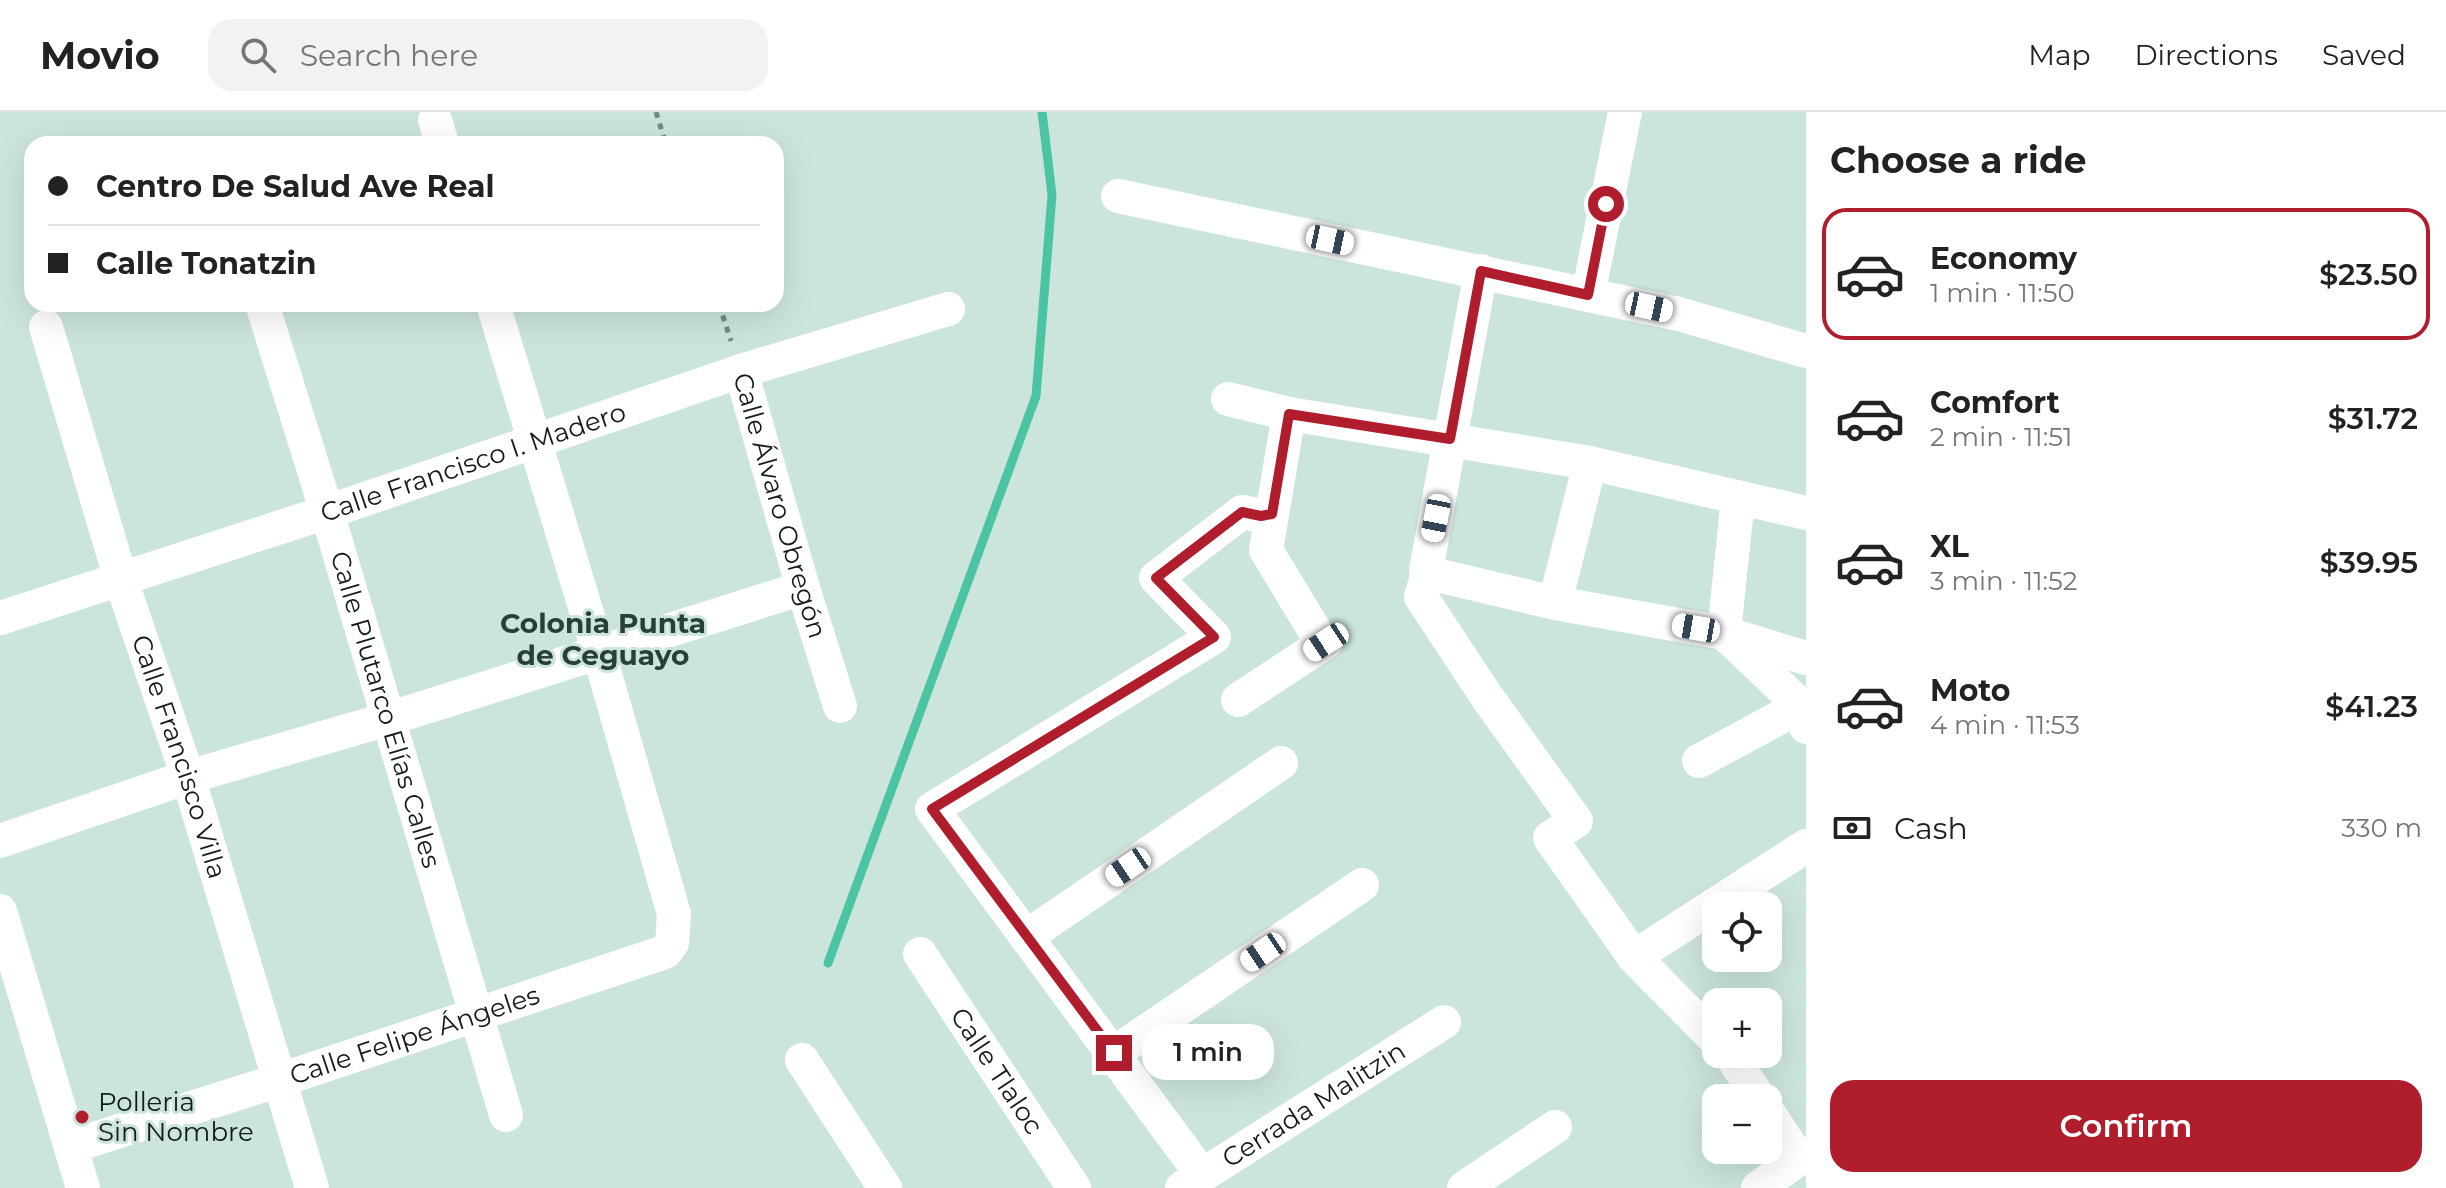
<!DOCTYPE html>
<html lang="en">
<head>
<meta charset="utf-8">
<style>
  body { margin:0; font-family:Montserrat,sans-serif; background:#f2f2f2; color:#222; height:100vh; display:flex; flex-direction:column; font-size:30px; white-space:nowrap }
  * { box-sizing:border-box; margin:0 }
  p { font-size:26px; color:#767676 }
  .icon { flex:none; width:44px; height:44px; fill:none; stroke:currentColor; stroke-width:2; stroke-linecap:round; stroke-linejoin:round }
  .map { position:relative; flex:1; overflow:hidden }
  .sheet { display:flex; flex-direction:column; background:#fff; width:640px }
  .sheet>* { flex:none }
  .banner { position:absolute; left:24px; top:24px; width:760px; height:176px; border-radius:24px; box-shadow:0 8px 32px #0002; display:grid; align-content:center; height:176px; padding:0 24px; background:#fff }
  .buttons { position:absolute; left:1702px; top:780px; display:grid; gap:16px }
  .buttons a { display:grid; place-items:center; width:80px; height:80px; border-radius:16px; background:#fff; box-shadow:0 8px 32px #0002; font-size:40px }
  .end { position:absolute; width:36px; height:36px; margin:-18px; border:10px solid #b01e2d; background:#fff; box-shadow:0 0 0 4px #fff }
  .from { border-radius:50% }
  .bubble { position:absolute; height:56px; border-radius:24px; background:#fff; box-shadow:0 8px 32px #0002; font-size:26px; font-weight:600; line-height:56px; text-align:center }
  .car { position:absolute; width:24px; height:48px; margin:-24px -12px; border-radius:10px; box-shadow:0 0 6px 2px #0007; background:linear-gradient(#fff 24%,#345 0 40%,#fff 0 76%,#345 0 86%,#fff 0) }
  .banner b { display:flex; align-items:center; gap:28px; height:76px; font-size:30px }
  .banner b+b { border-top:2px solid #e0e0e0 }
  .banner i { width:20px; height:20px; background:#222 }
  ul { padding:0; list-style:none }
  li { display:flex; align-items:center; gap:24px; height:132px; margin:0 16px 12px; padding:0 8px; border:4px solid transparent; border-radius:24px }
  li div { flex:1 }
  li b { display:block; font-size:30px }
  li em { font-style:normal; font-weight:600 }
  li.active { border-color:#b01e2d }
  li>.icon { width:72px; height:72px; stroke-width:1.5 }
  h2 { padding:0 24px; font-size:36px; line-height:96px }
  .pay { display:flex; align-items:center; gap:20px; height:88px; padding:0 24px; font-size:30px }
  .pay p { margin-inline-start:auto }
  .primary-button { display:flex; gap:16px; margin-top:auto; padding:16px 24px }
  .primary-button a { flex:1; height:92px; border-radius:24px; background:#b01e2d; color:#fff; font-size:32px; font-weight:600; line-height:92px; text-align:center }
  header { display:flex; align-items:center; gap:48px; box-sizing:border-box; height:112px; padding:0 40px; background:#fff; border-bottom:2px solid #e0e0e0 }
  header strong { font-size:38px }
  nav { display:flex; gap:44px; margin-inline-start:auto; font-size:28px }
  .search { width:560px; height:72px; background:#f2f2f2; display:flex; align-items:center; gap:20px; box-sizing:border-box; padding:0 28px; border-radius:24px; color:#767676; font-size:30px }
  main { display:flex; flex:1; min-height:0 }
  .map>svg:first-child { display:block }
  .lines { fill:none; stroke-linecap:round; stroke-linejoin:round }
  .stream { stroke:#4bc4a4; stroke-width:9 }
  .path { stroke:#778983; stroke-width:5; stroke-dasharray:6 6; stroke-linecap:butt }
  .minor { stroke:#fff; stroke-width:34 }
  .route { stroke:#b01e2d; stroke-width:10 }
  .poi-dot { fill:#b01e2d; stroke:#cce5dc; stroke-width:3 }
  .labels { text-anchor:middle; stroke-width:6; stroke-linejoin:round; paint-order:stroke }
  .street-label { font-size:26px; fill:#121b18; stroke:#cce5dc }
  .poi-label { font-size:26px; fill:#121b18; stroke:#cce5dc; text-anchor:start }
  .neighbourhood-label { font-size:28px; font-weight:bold; fill:#293e37; stroke:#cce5dc }
</style>
</head>
<body>
<header>
<strong>Movio</strong>
<div class="search"><svg class="icon" aria-label="search" viewBox="0 0 24 24"><circle cx="10" cy="10" r="6"/><path d="M15 15l6 6"/></svg>Search here</div>
<nav><a>Map</a><a>Directions</a><a>Saved</a></nav>
</header>
<main>
<div class="map">
<svg width="1806" height="1076" viewBox="0 0 1806 1076">
  <rect width="100%" height="100%" fill="#cce5dc"/>
  <g class="lines">
    <!-- stream -->
    <polyline class="stream" points="828,851 1036,284 1052,83 1042,0"/>
    <!-- path -->
    <g class="path">
      <polyline points="656,0 666,32"/>
      <polyline points="719,192 731,229"/>
    </g>
    <!-- minor -->
    <g class="minor">
      <polyline points="435,8 442,32"/>
      <polyline points="1118,84 1679,202 1806,239"/>
      <polyline points="1481,159 1426,458 1428,461 1421,485 1487,585 1576,709 1550,726 1634,845 1716,928"/>
      <polyline points="1588,183 1625,0"/>
      <path id="s1" d="M262 192 327 400 506 1003"/>
      <path id="s2" d="M46 215 121 468 188 665 312 1076"/>
      <path id="s3" d="M741 259 803 476 840 594"/>
      <polyline points="1228,287 1289,302 1590,351 1806,401"/>
      <polyline points="1738,386 1724,521 1806,546"/>
      <polyline points="1428,461 1555,491 1724,521 1801,594 1806,615"/>
      <polyline points="1555,491 1590,351"/>
      <path id="s4" d="M0 506 327 400 741 259 948 197"/>
      <polyline points="1238,588 1326,530 1318,524 1266,438 1289,302"/>
      <polyline points="1699,649 1801,594"/>
      <polyline points="0,729 188,665 388,607 803,476"/>
      <polyline points="0,799 83,1076"/>
      <polyline points="1026,825 1281,651"/>
      <path id="s5" d="M920 842 1074 1076"/>
      <polyline points="1634,845 1806,734"/>
      <polyline points="1114,941 1362,773"/>
      <polyline points="1730,942 1759,986"/>
      <polyline points="802,948 885,1076"/>
      <polyline points="1768,1000 1799,1047"/>
      <path id="s6" d="M72 1034 280 968 665 840 672 831 674 802 599 541 493 192"/>
      <polyline points="1202,1063 932,697 1214,525 1156,466 1242,400 1261,404 1272,402"/>
      <path id="s7" d="M1182 1076 1444 910"/>
      <polyline points="1464,1076 1555,1015"/>
      <polyline points="1758,1076 1806,1042"/>
    </g>
  </g>
  <g class="lines">
    <!-- route -->
    <polyline class="route" points="1114,941 932,697 1214,525 1156,466 1242,400 1261,404 1272,402 1289,302 1450,327 1481,159 1588,183 1606,92"/>
  </g>
  <!-- markers -->
  <circle class="poi-dot" cx="82" cy="1005" r="8"/>
  <g class="labels">
    <!-- street labels -->
    <g class="street-label">
      <text dy="9" stroke="none"><textPath href="#s4" startOffset="498">Calle Francisco I. Madero</textPath></text>
      <text dy="9" stroke="none"><textPath href="#s3" startOffset="140">Calle Álvaro Obregón</textPath></text>
      <text dy="9" stroke="none"><textPath href="#s1" startOffset="424">Calle Plutarco Elías Calles</textPath></text>
      <text dy="9" stroke="none"><textPath href="#s2" startOffset="450">Calle Francisco Villa</textPath></text>
      <text dy="9" stroke="none"><textPath href="#s6" startOffset="360">Calle Felipe Ángeles</textPath></text>
      <text dy="9" stroke="none"><textPath href="#s5" startOffset="140">Calle Tlaloc</textPath></text>
      <text dy="9" stroke="none"><textPath href="#s7" startOffset="156">Cerrada Malitzin</textPath></text>
    </g>
    <!-- poi labels -->
    <g class="poi-label">
      <text x="98" y="999">Polleria<tspan x="98" dy="30">Sin Nombre</tspan></text>
    </g>
    <!-- neighbourhood labels -->
    <g class="neighbourhood-label">
      <text x="603" y="521">Colonia Punta<tspan x="603" dy="32">de Ceguayo</tspan></text>
    </g>
  </g>
</svg>
<div class="buttons">
<a><svg class="icon" aria-label="locate" viewBox="0 0 24 24"><circle cx="12" cy="12" r="6"/><path d="M12 2v4M12 18v4M2 12h4M18 12h4"/></svg></a>
<a>+</a>
<a>−</a>
</div>
<i class="end from" style="left:1606px;top:92px"></i>
<i class="end" style="left:1114px;top:941px"></i>
<div class="bubble" style="left:1142px;top:912px;width:132px">1 min</div>
<i class="car" style="left:1330px;top:128px;rotate:102deg"></i>
<i class="car" style="left:1649px;top:195px;rotate:102deg"></i>
<i class="car" style="left:1436px;top:406px;rotate:191deg"></i>
<i class="car" style="left:1696px;top:516px;rotate:280deg"></i>
<i class="car" style="left:1326px;top:530px;rotate:237deg"></i>
<i class="car" style="left:1128px;top:755px;rotate:236deg"></i>
<i class="car" style="left:1263px;top:840px;rotate:236deg"></i>
<div class="banner">
<b><i class="from"></i>Centro De Salud Ave Real</b>
<b><i></i>Calle Tonatzin</b>
</div>
</div>
<section class="sheet">
<h2>Choose a ride</h2>
<ul>
<li class="active"><svg class="icon" aria-label="car" viewBox="0 0 24 24"><path d="M5 17H2v-5l4-1 3-4h7l3 4 3 1v5h-3M9 17h6M6 11h13"/><circle cx="7" cy="17" r="2"/><circle cx="17" cy="17" r="2"/></svg><div><b>Economy</b><p>1 min · 11:50</p></div><em>$23.50</em></li>
<li><svg class="icon" aria-label="car" viewBox="0 0 24 24"><path d="M5 17H2v-5l4-1 3-4h7l3 4 3 1v5h-3M9 17h6M6 11h13"/><circle cx="7" cy="17" r="2"/><circle cx="17" cy="17" r="2"/></svg><div><b>Comfort</b><p>2 min · 11:51</p></div><em>$31.72</em></li>
<li><svg class="icon" aria-label="car" viewBox="0 0 24 24"><path d="M5 17H2v-5l4-1 3-4h7l3 4 3 1v5h-3M9 17h6M6 11h13"/><circle cx="7" cy="17" r="2"/><circle cx="17" cy="17" r="2"/></svg><div><b>XL</b><p>3 min · 11:52</p></div><em>$39.95</em></li>
<li><svg class="icon" aria-label="car" viewBox="0 0 24 24"><path d="M5 17H2v-5l4-1 3-4h7l3 4 3 1v5h-3M9 17h6M6 11h13"/><circle cx="7" cy="17" r="2"/><circle cx="17" cy="17" r="2"/></svg><div><b>Moto</b><p>4 min · 11:53</p></div><em>$41.23</em></li>
</ul>
<div class="pay"><svg class="icon" aria-label="cash" viewBox="0 0 24 24"><path d="M3 7h18v10H3z"/><circle cx="12" cy="12" r="2"/></svg>Cash<p>330 m</p></div>
<div class="primary-button"><a>Confirm</a></div>
</section>
</main>
</body>
</html>
